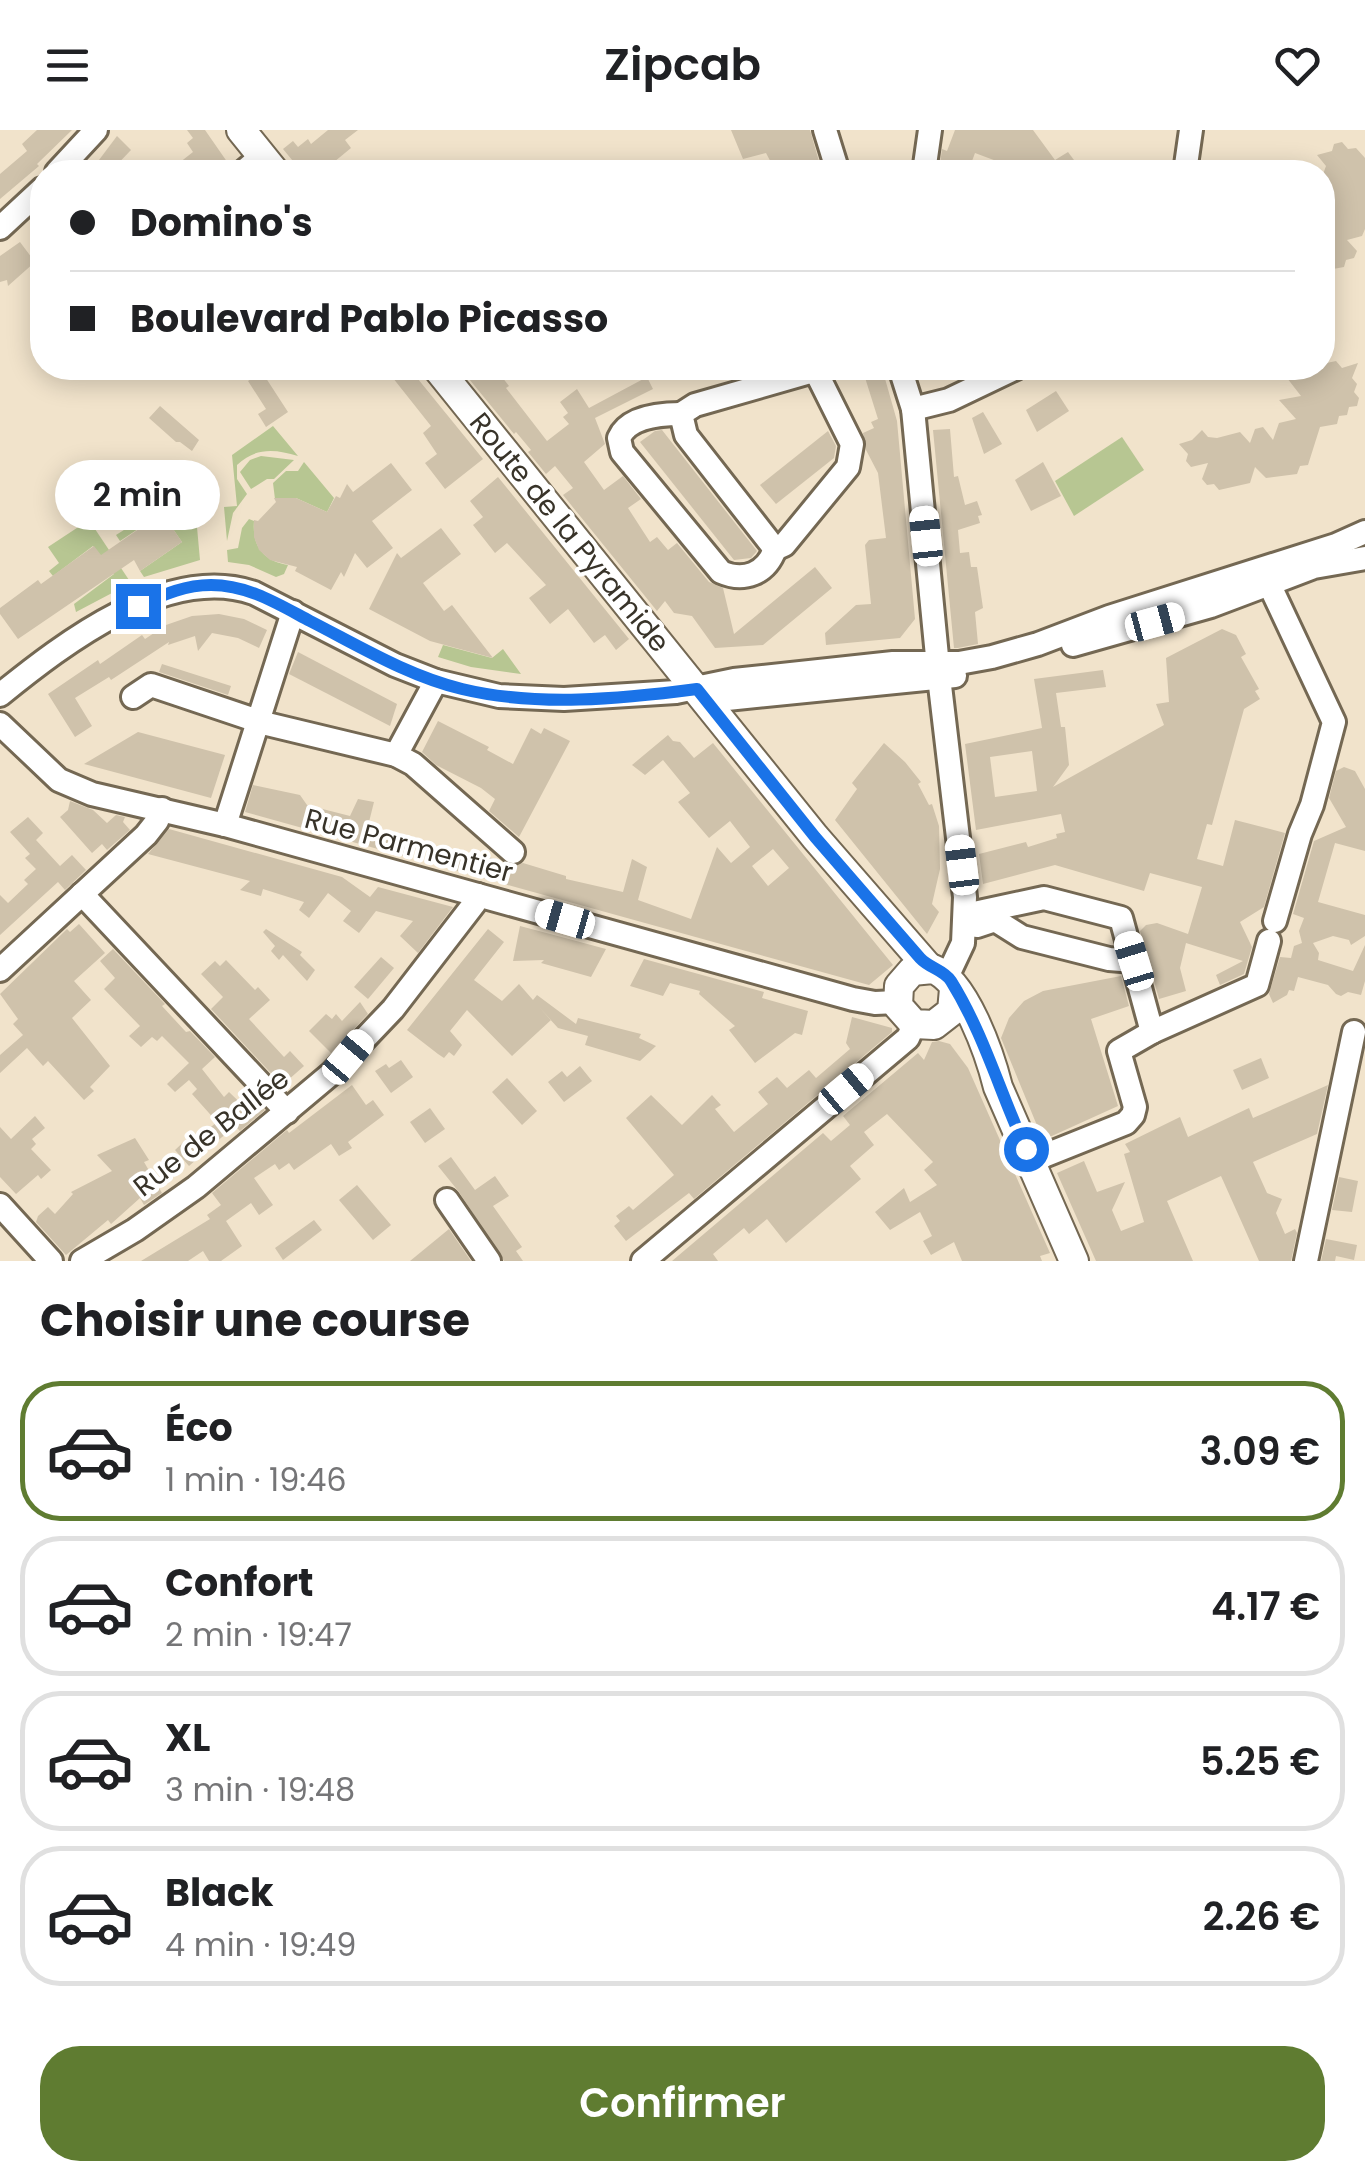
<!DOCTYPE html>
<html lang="fr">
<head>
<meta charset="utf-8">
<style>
  body { margin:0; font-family:Poppins,sans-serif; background:#f2f2f2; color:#202124; height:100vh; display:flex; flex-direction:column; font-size:38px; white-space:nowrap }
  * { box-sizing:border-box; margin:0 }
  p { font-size:32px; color:#757577 }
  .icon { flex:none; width:55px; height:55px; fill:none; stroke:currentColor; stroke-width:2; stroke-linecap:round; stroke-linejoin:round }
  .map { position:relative; height:1131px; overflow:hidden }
  .panel { display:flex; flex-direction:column; background:#fff; flex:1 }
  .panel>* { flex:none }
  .top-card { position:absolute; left:30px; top:30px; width:1305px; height:220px; border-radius:40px; box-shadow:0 5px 25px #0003; display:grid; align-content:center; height:220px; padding:0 40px; background:#fff }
  .end { position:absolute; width:45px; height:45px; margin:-22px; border:12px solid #1a73e8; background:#fff; box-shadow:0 0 0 5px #fff }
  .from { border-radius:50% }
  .bubble { position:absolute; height:70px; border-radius:35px; background:#fff; box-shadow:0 5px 25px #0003; font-size:32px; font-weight:600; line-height:70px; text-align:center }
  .car { position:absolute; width:30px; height:60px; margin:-30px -15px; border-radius:12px; box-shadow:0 0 8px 2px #0007; background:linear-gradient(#fff 24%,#345 0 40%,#fff 0 76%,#345 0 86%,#fff 0) }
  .top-card b { display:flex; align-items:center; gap:35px; height:95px; font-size:38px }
  .top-card b+b { border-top:2px solid #e0e0e0 }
  .top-card i { width:25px; height:25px; background:#202124 }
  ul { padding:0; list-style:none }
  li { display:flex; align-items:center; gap:30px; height:140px; margin:0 20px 15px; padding:0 20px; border:5px solid #e0e0e0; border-radius:40px }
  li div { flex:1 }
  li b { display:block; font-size:38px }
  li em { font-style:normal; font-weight:600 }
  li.selected { border-color:#5f7c31 }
  li>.icon { width:90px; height:90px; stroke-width:1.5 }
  h2 { padding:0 40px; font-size:45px; line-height:120px }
  .primary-button { display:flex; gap:20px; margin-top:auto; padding:20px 40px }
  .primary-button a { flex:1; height:115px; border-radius:40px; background:#5f7c31; color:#fff; font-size:40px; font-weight:600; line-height:115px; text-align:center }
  header { display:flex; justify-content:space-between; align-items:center; height:130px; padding:0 40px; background:#fff; font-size:45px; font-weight:600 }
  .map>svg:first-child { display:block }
  .green { fill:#b7c692 }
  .building { fill:#cfc2ab; fill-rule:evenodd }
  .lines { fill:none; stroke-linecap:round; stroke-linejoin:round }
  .minor-casing { stroke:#746853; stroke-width:28 }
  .major-casing { stroke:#746853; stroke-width:32 }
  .minor { stroke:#fff; stroke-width:22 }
  .major { stroke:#fff; stroke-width:28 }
  .route { stroke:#1a73e8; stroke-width:12 }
  .labels { text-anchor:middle; stroke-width:8; stroke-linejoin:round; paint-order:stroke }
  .street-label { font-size:28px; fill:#383329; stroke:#fff }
</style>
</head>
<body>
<header><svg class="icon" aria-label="menu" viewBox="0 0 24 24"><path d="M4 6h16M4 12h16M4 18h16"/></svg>Zipcab<svg class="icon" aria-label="heart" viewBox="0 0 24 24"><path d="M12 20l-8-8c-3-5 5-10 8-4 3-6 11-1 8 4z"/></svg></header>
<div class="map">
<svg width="1365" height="1131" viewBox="0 0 1365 1131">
  <rect width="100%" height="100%" fill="#f1e3cb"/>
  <!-- green -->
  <g class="green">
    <path d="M273 296 298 326C275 319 256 317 237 335V349L247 364 233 383 227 411 224 377 237 376 232 325Z"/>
    <polygon points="1122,307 1144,340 1074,386 1055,351"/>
    <polygon points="261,326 294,330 274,349 267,349 251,359 240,342 250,330"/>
    <polygon points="304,332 334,368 327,382 296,368 275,369 273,353 286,341 298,341"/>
    <polygon points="165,374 174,388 195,375 200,430 144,447 140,441 182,412 162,383 120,411 116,405"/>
    <path d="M249 389 254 391C252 416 263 431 288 435L284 444 276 447 249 435 228 432 227 420 238 418 242 398Z"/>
    <polygon points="89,390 131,453 76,482 74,474 114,444 93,416 53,446 49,441 59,433 48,417"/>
    <polygon points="443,515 492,528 503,519 521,544 471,537 438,527"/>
  </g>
  <!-- building -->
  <g class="building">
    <polygon points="37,0 72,0 37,34 39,36 0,69 0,44 27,21 22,14"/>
    <polygon points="187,0 205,0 230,36 228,42 211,42 203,32 186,42 179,33 193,22 187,13 193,8"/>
    <polygon points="328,0 358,0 345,10 351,18 334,32 342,42 302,42 283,19 293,11 298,17 308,9 311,14"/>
    <polygon points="731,0 810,0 822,42 776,42 766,23 743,29"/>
    <polygon points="955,0 1033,0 1055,30 1068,22 1083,42 1006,42 999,32 975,23 968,42 939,42 942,19 947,21"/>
    <polygon points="117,6 131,20 110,42 99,30"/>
    <polygon points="1342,12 1348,19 1356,18 1365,28 1365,99 1362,106 1347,110 1357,121 1354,128 1346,130 1344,137 1322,141 1322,47 1326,36 1317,25 1332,21 1334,14"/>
    <polygon points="20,112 35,132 8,156 7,150 0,152 0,126"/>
    <polygon points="1336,231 1342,238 1358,233 1352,248 1357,254 1354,262 1359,268 1357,276 1349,277 1347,285 1339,286 1337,294 1320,297 1308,335 1300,336 1297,344 1266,348 1255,337 1250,353 1219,360 1214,354 1207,355 1202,349 1208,333 1191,337 1186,331 1188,324 1179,314 1192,310 1202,300 1208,307 1217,308 1240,302 1250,313 1255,299 1263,297 1273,310 1279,293 1296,289 1279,270 1301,266 1287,248 1302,246 1304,238 1322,238 1322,234"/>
    <polygon points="385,238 409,238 483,329 445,359 425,333 437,324 423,303 431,296"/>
    <polygon points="460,238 495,238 509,256 506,258 547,311 569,294 563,287 568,283 560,272 577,259 589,278 647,247 653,259 595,288 605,314 584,332 604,360 623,346 641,369 628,378 650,412 657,407 668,420 677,413 709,452 723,458 734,504 815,437 832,458 763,515 715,518 692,486 674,483 665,471 657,481 563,365 573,358 555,336 546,344 528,322 531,320 516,302 514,304"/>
    <polygon points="862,238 882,238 897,291 915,489 900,508 826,515 825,503 856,475 871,474 865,415 869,410 886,408 878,343 866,320 863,303 874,298 871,292 878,289"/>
    <polygon points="262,242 288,282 266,297 258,284 266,279 248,251"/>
    <polygon points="1056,261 1069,281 1037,302 1026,280"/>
    <polygon points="160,276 199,310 192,321 180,312 176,312 149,288"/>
    <polygon points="983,282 1002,314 984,324 972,288"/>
    <polygon points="950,299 954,347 958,346 965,375 977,371 982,385 978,386 980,393 958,400 960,423 969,422 971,437 977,437 983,478 975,482 978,514 958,518 954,518 933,300"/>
    <polygon points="662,300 757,421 751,428 734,430 640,312 655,301"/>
    <polygon points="828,301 836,316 834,328 776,374 760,355"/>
    <polygon points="1043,332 1061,366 1031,381 1015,350"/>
    <polygon points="391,333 412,360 372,391 393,418 367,438 355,423 344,447 341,442 331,460 295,441 297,437 270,430 259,420 254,407 254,390 258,391 276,372 274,368 296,368 327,382 336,366 340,368 347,354 353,362"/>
    <polygon points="498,347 629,509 616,520 605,505 594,513 568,479 550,494 529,468 546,455 507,413 495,423 473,395 483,387 470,371"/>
    <polygon points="162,383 182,412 140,441 134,430 18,509 0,484 0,478 38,450 41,454 94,416 101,425"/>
    <polygon points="441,398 461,424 423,453 444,481 452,475 493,528 430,511 369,479 397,423 401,428"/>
    <polygon points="219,484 244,489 267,500 259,518 238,508 212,503 198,521 195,506 168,515 169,512 111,550 109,547 75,568 92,596 75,607 48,564 98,530 100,534 142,505 145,509 166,495 192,486"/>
    <path d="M1222 499 1236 505 1246 524 1241 527 1259 559 1255 561 1260 569 1244 579 1212 695 1207 694 1197 729 1223 736 1235 690 1285 703 1264 777 1240 792 1252 817 1244 844 1220 855 1216 845 1243 831 1186 813 1180 838 1186 861 1159 869 1140 801 1146 795 1157 793 1188 804 1202 757 1150 743 1144 761 1055 735 983 754 979 724 1026 712 1028 717 1057 708 1056 704 1065 702 1061 684 976 700 965 614 1042 598 1034 549 1103 540 1106 557 1056 563 1061 597H1065L1069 635 1053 657 1164 595 1156 574 1169 572 1166 528ZM1032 621 1037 661 995 667 990 627Z"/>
    <polygon points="298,522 397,574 390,596 289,544"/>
    <polygon points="162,534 231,556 228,565 159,542"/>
    <polygon points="438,591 489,617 487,620 513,634 531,598 541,604 544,598 570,611 519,707 489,681 495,669 481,658 436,635 422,622"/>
    <polygon points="138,602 225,625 211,668 84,634"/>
    <path d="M668 605 673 611 680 612 694 628 713 613 893 835 869 855 504 754 513 737 523 733 566 746V749L623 762 632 729 647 737 638 770 691 789 717 717 731 733 750 717 730 691 709 708 678 672 690 663 663 630 645 645 632 635ZM773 719 789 738 768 756 752 736Z"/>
    <polygon points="884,613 905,632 921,652 918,654 929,675 932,674 939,696 940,739 932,774 939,782 927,804 835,690 857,659 852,653"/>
    <polygon points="1344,637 1355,641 1365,659 1365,721 1335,713 1318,772 1365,785 1365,806 1351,815 1349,810 1333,806 1313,813 1319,823 1318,830 1353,841 1365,815 1365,851 1361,865 1348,862 1341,866 1336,864 1328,855 1298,847 1294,861 1289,860 1287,865 1273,873 1269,864 1280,827 1291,828 1294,816 1302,813 1299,801 1304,788 1293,784 1314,711 1346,697 1329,668 1336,641"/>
    <polygon points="253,655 300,665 307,675 350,686 358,669 374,672 367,700 393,707 394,702 408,706 403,726 245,682"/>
    <polygon points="70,671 93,680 107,693 116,685 125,687 123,692 130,700 107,720 102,714 92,723 60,687 68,680"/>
    <polygon points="28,687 43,703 36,710 60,736 72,725 86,740 65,760 58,752 0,805 0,765 8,773 28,754 24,750 36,739 25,728 30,724 10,702"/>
    <polygon points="169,699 342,747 370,767 378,757 453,777 418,823 400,806 413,791 376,781 359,803 343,791 351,781 328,763 309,788 299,780 304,772 263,759 261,766 240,760 250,751 148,724"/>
    <polygon points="454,726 473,732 475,727 482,729 483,726 496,729 497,752 450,739"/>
    <polygon points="79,794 105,823 74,851 91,870 72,888 110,936 90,957 94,961 84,970 48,931 43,936 27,918 0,943 0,925 23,905 13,894 18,889 0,864 67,799 70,802"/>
    <polygon points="520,796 554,805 606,819 591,847 541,833 544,830 513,831"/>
    <polygon points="266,799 302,822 300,825 315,840 307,851 283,825 279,830 271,821 275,816 263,802"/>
    <polygon points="488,799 504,812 474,850 502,871 519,854 533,870 537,865 576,894 578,888 641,904 639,908 656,916 640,931 585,915 588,906 558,898 538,876 551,890 512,926 467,880 450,901 462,915 454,926 449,922 444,928 438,924 407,900"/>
    <polygon points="113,819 165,874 162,876 186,902 190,901 215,927 202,939 224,967 229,962 253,985 262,977 265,980 240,1001 236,997 222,1007 189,1036 175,1020 191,1005 195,1010 217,992 192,964 197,959 189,950 175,962 167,954 189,933 162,906 157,911 152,907 141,917 129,906 140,896 104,859 115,848 100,831"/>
    <polygon points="381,827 394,838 368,869 354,857"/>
    <polygon points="644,829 764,862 762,868 808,881 802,905 795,903 755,933 729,900 735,896 699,864 700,861 670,853 663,866 630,856"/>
    <polygon points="226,830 255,860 258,857 270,870 249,889 284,927 290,921 304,936 287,951 281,954 211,879 223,867 201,844 215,831 220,836"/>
    <polygon points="1121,846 1129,876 1091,889 1118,976 1043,1010 1001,908 1009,888 1024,871 1043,861"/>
    <polygon points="360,872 368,884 331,923 309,901 326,884 332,889 336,884 342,891"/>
    <polygon points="852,887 892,898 892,902 694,1069 689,1063 626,1111 614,1096 620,1091 616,1086 629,1076 633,1080 674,1045 626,988 651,965 682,995 712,965 721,975 715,979 734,1002 768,974 758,962 777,947 787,958 809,940 816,948 850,919 846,913"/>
    <polygon points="939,911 950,914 968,938 1050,1123 1040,1126 1042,1131 962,1131 954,1112 931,1125 923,1111 932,1106 920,1082 890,1100 875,1082 904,1058 910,1072 937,1055 924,1040 933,1032 887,984 864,1002 874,1015 850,1036 861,1049 786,1113 767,1089 749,1104 744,1098 713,1124 718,1131 672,1131 823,1003 831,1011 850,995 843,986 918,923 924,930 932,912"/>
    <polygon points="1261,928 1269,948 1242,960 1233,940"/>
    <polygon points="401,930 413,947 391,963 375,941 386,934 389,938"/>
    <polygon points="580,936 592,951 564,972 548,952 562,941 567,947"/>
    <polygon points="507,948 537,981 522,995 492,962"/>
    <polygon points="352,955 366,975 373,970 384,985 348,1012 352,1018 339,1026 331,1014 294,1040 289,1033 279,1040 275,1034 254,1048 273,1075 259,1085 251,1073 226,1091 242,1116 221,1131 209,1131 203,1121 188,1131 141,1131 210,1089 207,1085 221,1075 212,1063 287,1000 289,1003"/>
    <polygon points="1328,955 1317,1004 1253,1032 1267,1063 1282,1069 1276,1083 1285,1104 1295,1099 1297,1103 1291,1131 1259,1131 1221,1046 1167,1071 1193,1131 1096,1131 1057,1043 1084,1031 1097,1062 1125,1052 1112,1080 1121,1101 1144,1092 1124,1024 1130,1022 1125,1014 1180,987 1188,1007 1249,978 1253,988"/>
    <polygon points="430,978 445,999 425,1013 410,992"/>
    <polygon points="35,986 45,998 32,1009 36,1014 31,1019 51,1040 41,1049 38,1045 16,1064 0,1047 0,997 11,1009"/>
    <polygon points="135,1008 149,1030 144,1032 162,1063 144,1075 140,1068 111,1094 108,1090 66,1125 36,1092 38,1086 48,1077 55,1084 73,1064 71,1062 112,1041 97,1025"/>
    <polygon points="451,1027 475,1060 495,1046 509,1066 493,1076 522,1117 516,1121 523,1131 504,1131 459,1062 438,1036"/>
    <polygon points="1339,1047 1358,1051 1352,1082 1332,1080"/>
    <polygon points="357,1055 391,1095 373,1110 339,1070"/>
    <polygon points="314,1090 322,1100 283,1130 275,1118"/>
    <polygon points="449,1099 471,1131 410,1131"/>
    <polygon points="1326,1109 1357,1115 1354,1130 1336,1126 1335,1131 1321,1131"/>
  </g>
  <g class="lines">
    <defs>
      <g id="minor">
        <polyline points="825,0 838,42"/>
        <polyline points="57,42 96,0"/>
        <polyline points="243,42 262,26"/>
        <polyline points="924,42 930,0"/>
        <polyline points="1185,42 1191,0"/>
        <polyline points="0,98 42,59"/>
        <polyline points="900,238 913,279 939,547 965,767 963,813 947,847"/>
        <polyline points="816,242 852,314 848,337 784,415 775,419 686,305 681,284 695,275 824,238"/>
        <polyline points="913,279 949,270 1016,238"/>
        <path d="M681 284C660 284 628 287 619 308L622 322 721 442C744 452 766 444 775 419"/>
        <polyline points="1263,441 1334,592 1312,675 1300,704 1275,791"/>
        <polyline points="1073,515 1211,476 1314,437 1365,428"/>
        <polyline points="697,559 727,569 955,546"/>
        <path d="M0 565C64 513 168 433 254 463L395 535 436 551 499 566 564 569 676 562 734 550 893 533H959L992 527 1038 514 1109 487 1336 415 1365 402"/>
        <polyline points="133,567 151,555 267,594 396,625 413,634 513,722"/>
        <polyline points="0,594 59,650 92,664 225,695 853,869 875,873 897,872"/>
        <polyline points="396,625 436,551"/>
        <polyline points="225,695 293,482"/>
        <polyline points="82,764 287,982"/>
        <polyline points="965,785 1044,768 1121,788 1152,902"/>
        <polyline points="977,796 995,790 1022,807 1109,829 1134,831"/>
        <polyline points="0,840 146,705 157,691 162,679"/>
        <polyline points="1031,1031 1126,993 1133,985 1135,977 1119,921 1152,902 1257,855 1269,811"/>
        <polyline points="447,1070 489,1131"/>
        <polyline points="0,1075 51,1131"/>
        <polyline points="82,1131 135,1100 196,1057 332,943 393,879 474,774 478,765"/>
        <polyline points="643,1131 908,908 914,894"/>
        <polyline points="1306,1131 1354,902"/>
      </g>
      <g id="major">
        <polyline points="241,0 275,42"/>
        <polyline points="437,238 815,707 929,838"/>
        <path d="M954 859 952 881 934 895 914 894 898 876 899 856 912 841 933 839C965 851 990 925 998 957L1074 1131"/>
      </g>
    </defs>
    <!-- minor casing -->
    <use href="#minor" class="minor-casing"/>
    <!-- major casing -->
    <use href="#major" class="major-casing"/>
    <!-- minor -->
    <use href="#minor" class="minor"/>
    <!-- major -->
    <use href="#major" class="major"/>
  </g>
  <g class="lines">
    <!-- route -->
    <path class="route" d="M138 476C163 465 184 455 211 455 248 455 278 474 310 491 359 516 408 546 462 559 537 577 621 569 697 559L815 707 920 828C929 838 944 840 951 851 984 904 1000 963 1026 1019"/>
  </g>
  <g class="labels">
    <!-- street labels -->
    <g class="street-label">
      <text transform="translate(570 402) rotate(51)" y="10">Route de la Pyramide</text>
      <text transform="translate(409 715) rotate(15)" y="10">Rue Parmentier</text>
      <text transform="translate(211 1002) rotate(-38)" y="10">Rue de Ballée</text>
    </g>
  </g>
</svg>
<i class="end from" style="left:1026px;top:1019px"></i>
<i class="end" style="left:138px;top:476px"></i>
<div class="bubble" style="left:55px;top:330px;width:165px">2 min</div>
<i class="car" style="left:926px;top:406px;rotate:354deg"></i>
<i class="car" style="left:1155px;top:492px;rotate:75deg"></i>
<i class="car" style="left:962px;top:735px;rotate:353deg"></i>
<i class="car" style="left:565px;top:789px;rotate:286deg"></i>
<i class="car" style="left:1134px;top:831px;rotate:343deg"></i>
<i class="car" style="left:348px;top:927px;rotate:40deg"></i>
<i class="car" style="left:846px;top:959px;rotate:50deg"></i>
<div class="top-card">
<b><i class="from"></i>Domino's</b>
<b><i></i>Boulevard Pablo Picasso</b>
</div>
</div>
<section class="panel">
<h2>Choisir une course</h2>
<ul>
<li class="selected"><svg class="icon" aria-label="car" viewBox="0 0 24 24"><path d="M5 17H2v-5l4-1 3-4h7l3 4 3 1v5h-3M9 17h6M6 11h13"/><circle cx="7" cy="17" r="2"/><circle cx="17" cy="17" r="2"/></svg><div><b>Éco</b><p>1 min · 19:46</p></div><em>3.09 €</em></li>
<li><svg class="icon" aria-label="car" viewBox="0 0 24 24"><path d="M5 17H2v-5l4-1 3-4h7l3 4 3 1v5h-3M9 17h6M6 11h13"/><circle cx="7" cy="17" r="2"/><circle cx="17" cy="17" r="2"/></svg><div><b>Confort</b><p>2 min · 19:47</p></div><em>4.17 €</em></li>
<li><svg class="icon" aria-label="car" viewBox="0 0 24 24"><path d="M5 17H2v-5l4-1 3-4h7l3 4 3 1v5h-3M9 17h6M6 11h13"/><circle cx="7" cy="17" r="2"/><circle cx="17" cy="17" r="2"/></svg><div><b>XL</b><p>3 min · 19:48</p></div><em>5.25 €</em></li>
<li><svg class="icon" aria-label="car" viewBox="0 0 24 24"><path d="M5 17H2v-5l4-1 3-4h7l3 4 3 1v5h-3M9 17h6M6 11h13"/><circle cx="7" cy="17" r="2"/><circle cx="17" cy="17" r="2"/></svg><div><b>Black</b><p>4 min · 19:49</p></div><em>2.26 €</em></li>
</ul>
<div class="primary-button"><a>Confirmer</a></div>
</section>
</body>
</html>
